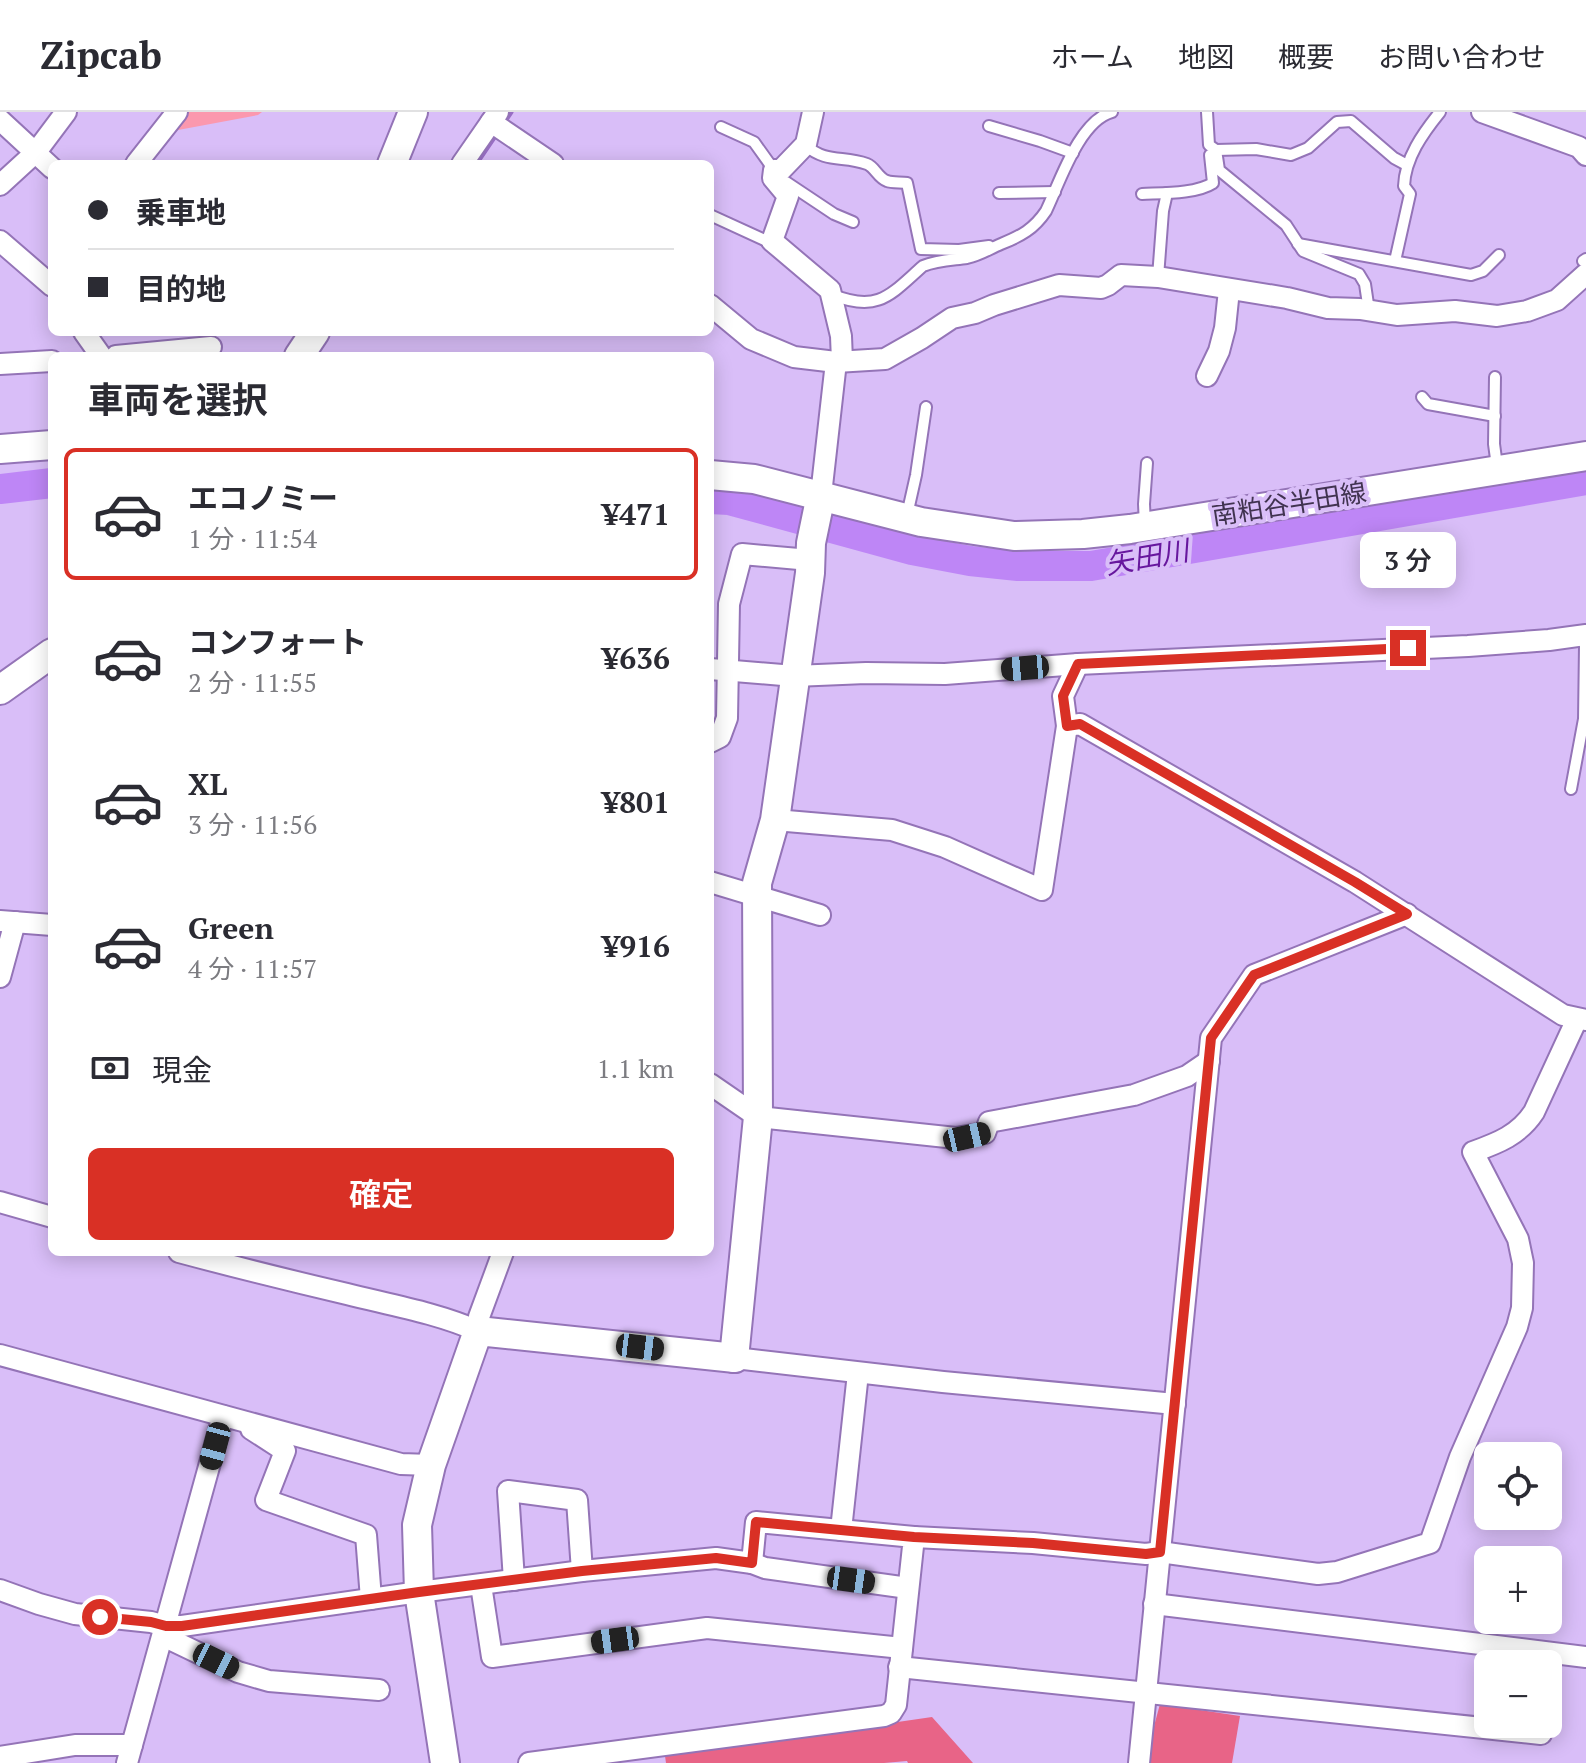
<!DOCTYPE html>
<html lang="ja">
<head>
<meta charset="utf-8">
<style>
  body { margin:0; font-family:"PT Serif","Noto Sans JP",serif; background:#f7f7f7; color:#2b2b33; height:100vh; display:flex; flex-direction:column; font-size:30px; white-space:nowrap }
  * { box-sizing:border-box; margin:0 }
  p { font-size:26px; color:#7c7c81 }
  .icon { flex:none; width:44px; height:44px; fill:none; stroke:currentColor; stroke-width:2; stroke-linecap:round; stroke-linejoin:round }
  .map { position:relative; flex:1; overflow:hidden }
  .details { position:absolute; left:48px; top:240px; width:666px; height:904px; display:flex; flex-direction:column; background:#fff; border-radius:12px; box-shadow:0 4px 20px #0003 }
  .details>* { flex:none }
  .top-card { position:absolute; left:48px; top:48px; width:666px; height:176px; border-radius:12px; box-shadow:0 4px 20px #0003; display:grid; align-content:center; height:176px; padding:0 40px; background:#fff }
  .fabs { position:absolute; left:1474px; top:1330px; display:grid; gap:16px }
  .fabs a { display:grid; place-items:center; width:88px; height:88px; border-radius:12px; background:#fff; box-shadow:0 4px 20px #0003; font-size:40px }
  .end { position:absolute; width:36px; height:36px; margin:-18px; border:10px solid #d93025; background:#fff; box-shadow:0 0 0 4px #fff }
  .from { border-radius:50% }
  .bubble { position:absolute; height:56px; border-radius:12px; background:#fff; box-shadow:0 4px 20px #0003; font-size:26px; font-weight:600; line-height:56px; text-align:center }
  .car { position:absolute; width:24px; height:48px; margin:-24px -12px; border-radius:10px; box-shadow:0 0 6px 2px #0007; background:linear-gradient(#222 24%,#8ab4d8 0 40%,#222 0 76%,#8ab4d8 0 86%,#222 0) }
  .top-card b { display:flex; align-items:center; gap:28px; height:76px; font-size:30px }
  .top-card b+b { border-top:2px solid #e1e1e2 }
  .top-card i { width:20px; height:20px; background:#2b2b33 }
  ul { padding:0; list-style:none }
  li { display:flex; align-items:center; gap:24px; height:132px; margin:0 16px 12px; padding:0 24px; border:4px solid transparent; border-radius:12px }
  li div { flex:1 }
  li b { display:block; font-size:30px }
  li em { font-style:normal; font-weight:600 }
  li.selected { border-color:#d93025 }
  li>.icon { width:72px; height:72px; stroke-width:1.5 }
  h2 { padding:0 40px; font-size:36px; line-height:96px }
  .pay { display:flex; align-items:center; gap:20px; height:88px; padding:0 40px; font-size:30px }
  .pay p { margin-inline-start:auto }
  .primary-button { display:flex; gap:16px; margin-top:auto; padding:16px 40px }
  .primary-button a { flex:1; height:92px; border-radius:12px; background:#d93025; color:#fff; font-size:32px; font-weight:600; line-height:92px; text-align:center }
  header { display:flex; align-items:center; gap:48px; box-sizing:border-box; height:112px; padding:0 40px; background:#fff; border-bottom:2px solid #e1e1e2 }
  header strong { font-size:38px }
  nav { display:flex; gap:44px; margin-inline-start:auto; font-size:28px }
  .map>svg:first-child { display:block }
  .green { fill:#fb98ae }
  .forest { fill:#e86487 }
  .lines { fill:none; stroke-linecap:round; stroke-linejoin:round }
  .stream { stroke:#986dc4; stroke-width:5 }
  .river { stroke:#be86f6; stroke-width:30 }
  .lane-casing { stroke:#9474b7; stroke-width:14 }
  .street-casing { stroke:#9474b7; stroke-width:24 }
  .secondary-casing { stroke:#9474b7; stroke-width:32 }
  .lane { stroke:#fff; stroke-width:10 }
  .street { stroke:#fff; stroke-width:20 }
  .secondary { stroke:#fff; stroke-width:28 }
  .route { stroke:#d93025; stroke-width:10 }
  .labels { text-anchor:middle; stroke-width:8; stroke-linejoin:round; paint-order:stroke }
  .street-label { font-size:26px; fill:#413350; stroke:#d9bef8 }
  .water-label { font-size:28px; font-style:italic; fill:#67179e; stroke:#d9bef8 }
</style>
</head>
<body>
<header>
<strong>Zipcab</strong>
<nav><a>ホーム</a><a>地図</a><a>概要</a><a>お問い合わせ</a></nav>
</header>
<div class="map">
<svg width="1586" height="1651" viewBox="0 0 1586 1651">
  <rect width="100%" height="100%" fill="#d9bef8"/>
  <!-- green -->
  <polygon class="green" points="177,0 262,0 258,3 162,21"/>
  <!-- forest -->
  <g class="forest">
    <polygon points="1160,1592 1240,1604 1232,1651 1144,1651"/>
    <polygon points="932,1605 973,1651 908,1651 907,1649 884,1651 666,1651 665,1644"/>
  </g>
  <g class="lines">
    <!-- stream -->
    <g class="stream">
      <polyline points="503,12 511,0"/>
      <polyline points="476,52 497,21"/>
    </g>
    <!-- river -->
    <g class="river">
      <polyline points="0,377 52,371"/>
      <polyline points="710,387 729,388 912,438 970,449 1018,454 1091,454 1586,368"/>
    </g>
    <defs>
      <g id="lane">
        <polyline points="1207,0 1209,33 1216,38 1219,58 1286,113 1303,139 1359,162 1365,172 1369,199"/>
        <polyline points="989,14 1040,29 1073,41"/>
        <polyline points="721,15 754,30 774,58"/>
        <path d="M805 33C827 52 843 43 867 52 875 55 878 66 887 69 892 71 901 70 907 71L921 137 959 138 989 134"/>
        <polyline points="1216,38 1256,37 1291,43 1308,36 1337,10 1351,9 1394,46 1407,53"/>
        <polyline points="786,70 834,102 853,110"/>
        <polyline points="999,81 1055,80"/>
        <path d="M1142 82C1162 81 1196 82 1213 71L1210 43"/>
        <polyline points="710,103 769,130 772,129"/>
        <polyline points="1298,132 1471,163 1483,159 1499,143"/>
        <path d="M1395 149 1410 82 1404 74C1405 46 1423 21 1440 0"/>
        <polyline points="1583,149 1586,147"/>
        <polyline points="1158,165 1163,99 1167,81"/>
        <path d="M833 183C879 201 891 182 923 154 937 148 952 148 967 146 980 143 989 137 1001 132 1021 124 1034 117 1046 99 1060 70 1079 9 1112 0"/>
        <polyline points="1495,265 1494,332 1497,354"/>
        <polyline points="1422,285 1428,292 1495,304"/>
        <polyline points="907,403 916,363 926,295"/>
        <polyline points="1145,413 1144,392 1147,351"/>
        <polyline points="1571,677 1584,607 1585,534 1582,523"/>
      </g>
      <g id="street">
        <polyline points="813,0 806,32 781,58 774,58 773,66 788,84 772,129 830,178 841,224 842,249"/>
        <polyline points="1482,0 1579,35 1586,43"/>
        <polyline points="0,8 52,56"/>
        <polyline points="491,10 553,52"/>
        <polyline points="136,52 177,0"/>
        <polyline points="462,52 498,0"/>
        <polyline points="0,73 36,40 66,0"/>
        <polyline points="0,129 52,174"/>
        <polyline points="710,193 751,227 794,245 836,250 885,247 922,226 952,206 975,201 994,193 1059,173 1101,176 1108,173 1121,163 1158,165 1287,186 1328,196 1360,197 1397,203 1455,199 1497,204 1527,199 1557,188 1586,162"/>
        <polyline points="84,220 101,244"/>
        <polyline points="116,244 211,235"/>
        <polyline points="0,252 52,249"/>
        <polyline points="1207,264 1219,239 1225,216 1229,178"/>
        <polyline points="821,383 836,250"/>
        <polyline points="1078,552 1063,584 1067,614 1080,612 1355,770 1563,903 1586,908"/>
        <polyline points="710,557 794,564 866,561 945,562 1078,552 1468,534 1549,528 1586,523"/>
        <polyline points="710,630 720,625 727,606 729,492 742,442 810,448"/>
        <polyline points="775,708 892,718 945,735 1042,778 1067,614"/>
        <polyline points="710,770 820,803"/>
        <polyline points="0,809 52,813"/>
        <polyline points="0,865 15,810"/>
        <polyline points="710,972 758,1005 956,1026 985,1021 989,1010 1134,983 1187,964 1209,949"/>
        <polyline points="0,1090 52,1105"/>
        <path d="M179 1140C235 1155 291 1169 347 1182 391 1193 437 1201 478 1219L479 1205 503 1140"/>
        <polyline points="0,1243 401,1352 431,1353"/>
        <polyline points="735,1246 943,1270 1175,1292"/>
        <polyline points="251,1317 285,1339 266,1388 366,1423 371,1487"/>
        <polyline points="841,1418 858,1261"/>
        <path d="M914 1425 1033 1431 1146 1442 1160 1440 1318 1462 1337 1460 1430 1431 1460 1345 1517 1215 1522 1196 1523 1151 1518 1127 1473 1040C1498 1031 1519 1023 1534 1000L1577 907"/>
        <polyline points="752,1451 765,1456 908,1476"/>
        <polyline points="514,1468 508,1379 577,1388 582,1459"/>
        <polyline points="481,1473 492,1545 707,1516 902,1536"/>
        <polyline points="0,1478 39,1492 75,1502 151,1510 166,1514 182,1514 419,1480 582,1459 716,1446 752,1451 756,1410 914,1425 896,1593 891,1601 884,1604 529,1651"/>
        <polyline points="1154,1492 1586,1545"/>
        <polyline points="163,1524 238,1560 269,1569 379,1578"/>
        <polyline points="899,1555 1541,1622"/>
        <polyline points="0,1645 75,1633 132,1633"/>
        <polyline points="127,1651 223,1304"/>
        <polyline points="1139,1651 1211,926 1254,863 1407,802"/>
      </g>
      <g id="secondary">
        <polyline points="392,52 413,0"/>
        <polyline points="299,244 315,220"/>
        <polyline points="0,337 52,333"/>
        <polyline points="710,363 754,367 921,410 1014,424 1083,422 1130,417 1586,344"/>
        <polyline points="0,578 52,541"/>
        <polyline points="734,1246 758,1005 757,771 775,708 810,461 811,431 821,383"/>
        <polyline points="445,1651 419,1480 417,1413 431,1353 478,1219 735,1246"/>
      </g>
    </defs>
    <!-- lane casing -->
    <use href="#lane" class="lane-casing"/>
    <!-- street casing -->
    <use href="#street" class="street-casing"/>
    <!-- secondary casing -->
    <use href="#secondary" class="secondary-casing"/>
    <!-- lane -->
    <use href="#lane" class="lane"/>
    <!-- street -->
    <use href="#street" class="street"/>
    <!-- secondary -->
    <use href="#secondary" class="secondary"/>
  </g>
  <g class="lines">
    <!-- route -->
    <polyline class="route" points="100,1505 151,1510 166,1514 182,1514 419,1480 582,1459 716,1446 752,1451 756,1410 914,1425 1033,1431 1146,1442 1160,1440 1211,926 1254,863 1407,802 1355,770 1080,612 1067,614 1063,584 1078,552 1408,536"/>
  </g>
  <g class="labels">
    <!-- street labels -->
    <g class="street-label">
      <text transform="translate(1289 392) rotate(-9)" y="9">南粕谷半田線</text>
    </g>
    <!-- water labels -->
    <g class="water-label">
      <text transform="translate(1147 445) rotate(-10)" y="10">矢田川</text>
    </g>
  </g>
</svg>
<div class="fabs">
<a><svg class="icon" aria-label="locate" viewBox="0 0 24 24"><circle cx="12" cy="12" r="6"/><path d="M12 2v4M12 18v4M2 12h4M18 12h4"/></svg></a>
<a>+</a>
<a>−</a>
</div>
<i class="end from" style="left:100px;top:1505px"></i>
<i class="end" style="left:1408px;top:536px"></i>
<div class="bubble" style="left:1360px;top:420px;width:96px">3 分</div>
<i class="car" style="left:1025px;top:556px;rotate:265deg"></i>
<i class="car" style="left:967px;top:1025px;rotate:77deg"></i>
<i class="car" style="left:640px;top:1235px;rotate:97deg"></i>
<i class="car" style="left:215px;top:1334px;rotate:195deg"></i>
<i class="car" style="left:851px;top:1468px;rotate:98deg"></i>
<i class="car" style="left:615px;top:1528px;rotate:262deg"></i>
<i class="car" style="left:216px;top:1549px;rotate:116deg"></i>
<div class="top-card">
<b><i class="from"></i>乗車地</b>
<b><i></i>目的地</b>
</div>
<section class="details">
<h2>車両を選択</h2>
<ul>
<li class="selected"><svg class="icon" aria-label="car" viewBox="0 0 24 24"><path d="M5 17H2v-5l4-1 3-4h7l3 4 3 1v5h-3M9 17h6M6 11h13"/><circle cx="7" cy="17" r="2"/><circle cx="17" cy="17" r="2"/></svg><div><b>エコノミー</b><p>1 分 · 11:54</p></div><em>¥471</em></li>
<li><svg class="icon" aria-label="car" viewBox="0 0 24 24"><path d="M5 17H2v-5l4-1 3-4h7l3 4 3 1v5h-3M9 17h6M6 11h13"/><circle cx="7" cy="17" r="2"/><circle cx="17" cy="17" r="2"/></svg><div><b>コンフォート</b><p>2 分 · 11:55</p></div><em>¥636</em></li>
<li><svg class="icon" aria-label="car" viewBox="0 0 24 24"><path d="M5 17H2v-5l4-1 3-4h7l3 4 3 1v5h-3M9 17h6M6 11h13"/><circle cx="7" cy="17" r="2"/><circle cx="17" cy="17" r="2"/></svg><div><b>XL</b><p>3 分 · 11:56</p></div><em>¥801</em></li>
<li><svg class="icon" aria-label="car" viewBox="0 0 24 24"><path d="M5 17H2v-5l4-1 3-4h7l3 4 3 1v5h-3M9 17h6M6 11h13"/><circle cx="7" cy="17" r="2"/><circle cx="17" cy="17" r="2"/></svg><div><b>Green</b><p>4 分 · 11:57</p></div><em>¥916</em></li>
</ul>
<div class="pay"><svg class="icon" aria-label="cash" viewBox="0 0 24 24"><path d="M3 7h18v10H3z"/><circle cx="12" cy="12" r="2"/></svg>現金<p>1.1 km</p></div>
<div class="primary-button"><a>確定</a></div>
</section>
</div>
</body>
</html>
